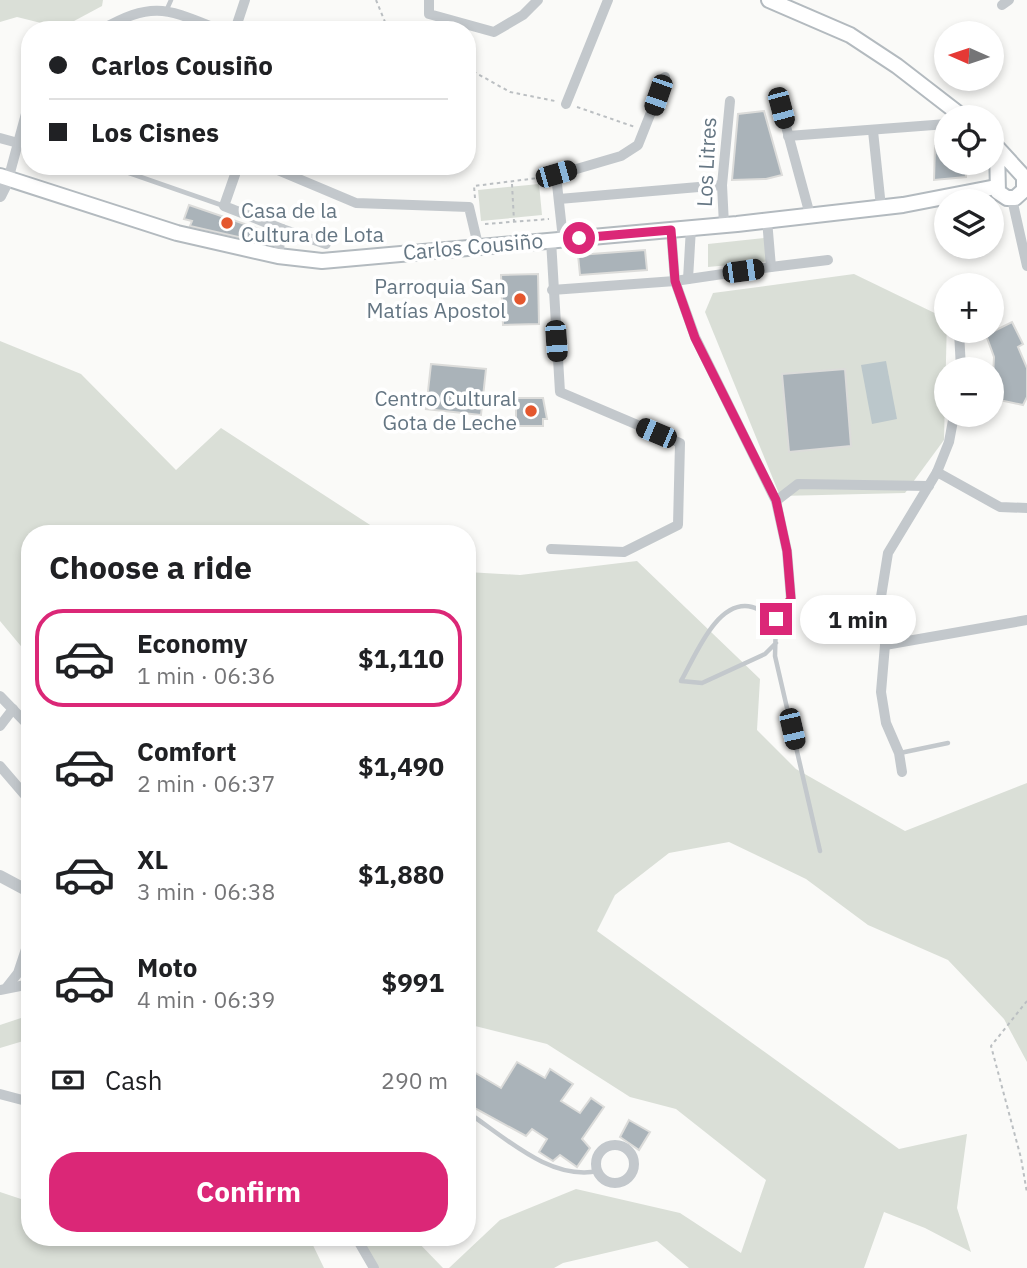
<!DOCTYPE html>
<html lang="en">
<head>
<meta charset="utf-8">
<style>
  body { margin:0; font-family:"IBM Plex Sans",sans-serif; background:#f6f6f6; color:#202124; height:100vh; display:flex; flex-direction:column; font-size:26px; white-space:nowrap }
  * { box-sizing:border-box; margin:0 }
  p { font-size:23px; color:#757577 }
  .icon { flex:none; width:38px; height:38px; fill:none; stroke:currentColor; stroke-width:2; stroke-linecap:round; stroke-linejoin:round }
  .map { position:relative; flex:1; overflow:hidden }
  .side { position:absolute; left:21px; top:525px; width:455px; height:721px; display:flex; flex-direction:column; background:#fff; border-radius:28px; box-shadow:0 4px 10px #0003 }
  .side>* { flex:none }
  .hud { position:absolute; left:21px; top:21px; width:455px; height:154px; border-radius:28px; box-shadow:0 4px 10px #0003; display:grid; align-content:center; height:154px; padding:0 28px; background:#fff }
  .needle { width:46px; rotate:273deg }
  .controls { position:absolute; left:934px; top:21px; display:grid; gap:14px }
  .controls a { display:grid; place-items:center; width:70px; height:70px; border-radius:50%; background:#fff; box-shadow:0 4px 10px #0003; font-size:35px }
  .end { position:absolute; width:32px; height:32px; margin:-16px; border:9px solid #db2777; background:#fff; box-shadow:0 0 0 4px #fff }
  .from { border-radius:50% }
  .bubble { position:absolute; height:49px; border-radius:24px; background:#fff; box-shadow:0 4px 10px #0003; font-size:23px; font-weight:700; line-height:49px; text-align:center }
  .car { position:absolute; width:21px; height:42px; margin:-21px -10px; border-radius:9px; box-shadow:0 0 5px 2px #0007; background:linear-gradient(#222 24%,#8ab4d8 0 40%,#222 0 76%,#8ab4d8 0 86%,#222 0) }
  .hud b { display:flex; align-items:center; gap:24px; height:66px; font-size:26px }
  .hud b+b { border-top:2px solid #e0e0e0 }
  .hud i { width:18px; height:18px; background:#202124 }
  ul { padding:0; list-style:none }
  li { display:flex; align-items:center; gap:21px; height:98px; margin:0 14px 10px; padding:0 14px; border:4px solid transparent; border-radius:28px }
  li div { flex:1 }
  li b { display:block; font-size:26px }
  li em { font-style:normal; font-weight:700 }
  li.selected { border-color:#db2777 }
  li>.icon { width:63px; height:63px; stroke-width:1.5 }
  h2 { padding:0 28px; font-size:32px; line-height:84px }
  .pay { display:flex; align-items:center; gap:18px; height:77px; padding:0 28px; font-size:26px }
  .pay p { margin-inline-start:auto }
  .cta { display:flex; gap:14px; margin-top:auto; padding:14px 28px }
  .cta a { flex:1; height:80px; border-radius:28px; background:#db2777; color:#fff; font-size:28px; font-weight:700; line-height:80px; text-align:center }
  .map>svg:first-child { display:block }
  .green { fill:#dadfd7 }
  .water { fill:#bbc7cb }
  .building { fill:#aab3b9; stroke:#dcdcda; stroke-width:2 }
  .lines { fill:none; stroke-linecap:round; stroke-linejoin:round }
  .secondary-casing { stroke:#b3babf; stroke-width:18 }
  .path { stroke:#bbbfc2; stroke-width:2; stroke-dasharray:3.5 3.5; stroke-linecap:butt }
  .service { stroke:#c3c8cc; stroke-width:4.5 }
  .minor { stroke:#c3c8cc; stroke-width:10 }
  .tertiary { stroke:#c3c8cc; stroke-width:12 }
  .secondary { stroke:#fff; stroke-width:14 }
  .route { stroke:#db2777; stroke-width:9 }
  .poi-dot { fill:#e4572e; stroke:#fff; stroke-width:2.5 }
  .labels { text-anchor:middle; stroke-width:7; stroke-linejoin:round; paint-order:stroke }
  .street-label { font-size:21px; fill:#657683; stroke:#fff }
  .poi-label { font-size:21px; fill:#657683; stroke:#fff; text-anchor:end }
</style>
</head>
<body>
<div class="map">
<svg width="1027" height="1268" viewBox="0 0 1027 1268">
  <rect width="100%" height="100%" fill="#fafaf8"/>
  <!-- green -->
  <g class="green">
    <polygon points="0,0 103,0 102,6 61,28 17,17 0,22"/>
    <polygon points="539,184 542,215 481,221 478,190"/>
    <polygon points="772,237 772,261 708,267 708,244"/>
    <polygon points="854,274 947,319 944,440 905,493 780,496 705,312 713,293"/>
    <polygon points="0,341 81,374 176,470 221,428 384,534 30,534 30,657 0,621"/>
    <polygon points="637,561 760,679 757,730 796,769 905,831 1027,783 1027,1062 1004,1019 948,960 868,925 806,879 729,842 669,853 615,895 597,931 899,1149 967,1134 957,1208 971,1252 925,1228 884,1212 864,1268 689,1268 657,1241 563,1263 554,1268 449,1268 500,1220 576,1189 680,1213 741,1253 766,1180 676,1109 630,1097 547,1044 475,1026 467,1021 467,572 520,575"/>
    <polygon points="30,1015 30,1039 0,1048 0,1025"/>
    <polygon points="0,1192 30,1202 30,1237 309,1237 324,1268 0,1268"/>
    <polygon points="356,1237 413,1237 443,1268 374,1268"/>
  </g>
  <!-- water -->
  <polygon class="water" points="886,361 897,419 872,424 861,365"/>
  <!-- building -->
  <g class="building">
    <polygon points="764,111 782,175 766,179 732,180 738,114"/>
    <polygon points="947,145 947,163 965,163 966,177 934,180 935,146"/>
    <polygon points="189,205 268,232 265,243 190,226 192,221 184,219"/>
    <polygon points="645,250 647,270 580,275 578,255"/>
    <polygon points="538,274 539,324 503,325 501,275"/>
    <polygon points="1012,322 1023,344 1018,347 1027,368 1027,397 1023,405 999,400 999,393 992,394 994,357 986,335"/>
    <polygon points="431,364 486,369 481,415 426,409"/>
    <polygon points="845,369 851,446 789,452 782,374"/>
    <polygon points="516,398 543,398 547,419 543,419 543,426 516,426"/>
    <polygon points="517,1062 545,1078 550,1069 573,1084 561,1101 580,1113 591,1098 604,1107 582,1139 590,1148 577,1167 560,1155 553,1161 539,1152 547,1139 532,1129 526,1136 467,1104 467,1068 501,1088"/>
    <polygon points="629,1120 650,1132 639,1150 620,1137"/>
  </g>
  <g class="lines">
    <defs>
      <g id="secondary">
        <polyline points="769,0 850,35 897,66 963,117"/>
        <polyline points="992,142 1024,177 1024,190 1015,198 1007,198 998,192 997,149"/>
        <polyline points="0,176 177,233 278,256 322,261 737,224 903,205 996,187"/>
      </g>
    </defs>
    <!-- secondary casing -->
    <use href="#secondary" class="secondary-casing"/>
    <!-- path -->
    <g class="path">
      <polyline points="376,0 385,22 394,30"/>
      <polyline points="414,30 421,23"/>
      <polyline points="467,68 510,92 555,101"/>
      <polyline points="577,107 635,127"/>
      <polyline points="512,184 514,221"/>
      <polyline points="475,198 474,186 546,177"/>
      <polyline points="485,224 549,219"/>
      <polyline points="1027,1001 991,1046 1021,1158 1027,1193"/>
    </g>
    <!-- service -->
    <g class="service">
      <polyline points="167,9 171,0"/>
      <polyline points="109,166 224,206"/>
      <path d="M776 643 765 654 702 683 681 681C695 657 717 598 752 607 760 609 769 615 776 619L775 656 820 851"/>
      <polyline points="900,753 948,743"/>
      <path d="M467 1112C505 1137 550 1181 598 1171"/>
    </g>
    <!-- minor -->
    <g class="minor">
      <polyline points="429,0 429,14 494,32 523,15 538,0"/>
      <polyline points="1002,5 1009,0"/>
      <path d="M101 30C154 0 167 9 220 30"/>
      <polyline points="235,30 245,0"/>
      <polyline points="566,104 608,0"/>
      <polyline points="781,108 810,215"/>
      <polyline points="873,131 881,207"/>
      <polyline points="788,136 947,124"/>
      <polyline points="0,138 18,143 8,180"/>
      <polyline points="18,143 30,99"/>
      <polyline points="238,166 224,206 282,229 278,256"/>
      <polyline points="268,166 356,203 469,207 478,245"/>
      <polyline points="559,199 722,185"/>
      <polyline points="1012,199 1027,266"/>
      <polyline points="724,225 722,185 730,101"/>
      <polyline points="282,229 326,244"/>
      <polyline points="671,230 675,281 695,337 776,501 787,551 791,599 776,619"/>
      <polyline points="563,239 556,175 621,156 638,145 665,77"/>
      <polyline points="551,240 560,392 680,443 678,525 624,552 551,549"/>
      <polyline points="771,267 828,260"/>
      <polyline points="688,279 691,228"/>
      <polyline points="552,290 675,281 771,267 767,220"/>
      <polyline points="959,331 961,369"/>
      <polyline points="937,472 1000,507 1027,508"/>
      <polyline points="776,501 798,484 929,486"/>
      <polyline points="885,645 1027,620"/>
      <polyline points="0,696 30,727"/>
      <polyline points="0,726 13,709"/>
      <polyline points="0,766 30,801"/>
      <polyline points="902,772 899,753 886,723 881,692 885,645 880,603 888,553 937,472 949,442 954,415"/>
      <polyline points="7,987 18,973 30,937"/>
      <polyline points="0,990 30,984"/>
      <polyline points="0,1094 30,1102"/>
      <circle cx="615" cy="1164" r="19"/>
      <polyline points="356,1237 374,1268"/>
    </g>
    <!-- tertiary -->
    <g class="tertiary">
      <polyline points="0,196 8,180"/>
      <polyline points="0,876 30,892"/>
    </g>
    <!-- secondary -->
    <use href="#secondary" class="secondary"/>
  </g>
  <g class="lines">
    <!-- route -->
    <polyline class="route" points="579,238 671,230 675,281 695,338 776,500 787,551 791,599 776,619"/>
  </g>
  <!-- markers -->
  <g class="poi-dot">
    <circle cx="227" cy="223" r="7"/>
    <circle cx="520" cy="299" r="7"/>
    <circle cx="531" cy="411" r="7"/>
  </g>
  <g class="labels">
    <!-- street labels -->
    <g class="street-label">
      <text transform="translate(707 162) rotate(-87)" y="7">Los Litres</text>
      <text transform="translate(473 247) rotate(-5)" y="7">Carlos Cousiño</text>
    </g>
    <!-- poi labels -->
    <g class="poi-label">
      <text x="241" y="218" text-anchor="start">Casa de la<tspan x="241" dy="24">Cultura de Lota</tspan></text>
      <text x="506" y="294">Parroquia San<tspan x="506" dy="24">Matías Apostol</tspan></text>
      <text x="517" y="406">Centro Cultural<tspan x="517" dy="24">Gota de Leche</tspan></text>
    </g>
  </g>
</svg>
<div class="controls">
<a><svg class="needle" viewBox="-14 -14 28 28"><path d="M0-13l5 13h-10z" fill="#e53935"/><path d="M0 13l5-13h-10z" fill="#757577"/></svg></a>
<a><svg class="icon" aria-label="locate" viewBox="0 0 24 24"><circle cx="12" cy="12" r="6"/><path d="M12 2v4M12 18v4M2 12h4M18 12h4"/></svg></a>
<a><svg class="icon" aria-label="layers" viewBox="0 0 24 24"><path d="M12 4l9 5-9 5-9-5zM3 14l9 5 9-5"/></svg></a>
<a>+</a>
<a>−</a>
</div>
<i class="end from" style="left:579px;top:238px"></i>
<i class="end" style="left:776px;top:619px"></i>
<div class="bubble" style="left:800px;top:595px;width:116px">1 min</div>
<i class="car" style="left:658px;top:95px;rotate:199deg"></i>
<i class="car" style="left:781px;top:108px;rotate:165deg"></i>
<i class="car" style="left:556px;top:174px;rotate:74deg"></i>
<i class="car" style="left:743px;top:271px;rotate:82deg"></i>
<i class="car" style="left:556px;top:341px;rotate:176deg"></i>
<i class="car" style="left:656px;top:433px;rotate:293deg"></i>
<i class="car" style="left:792px;top:729px;rotate:167deg"></i>
<div class="hud">
<b><i class="from"></i>Carlos Cousiño</b>
<b><i></i>Los Cisnes</b>
</div>
<section class="side">
<h2>Choose a ride</h2>
<ul>
<li class="selected"><svg class="icon" aria-label="car" viewBox="0 0 24 24"><path d="M5 17H2v-5l4-1 3-4h7l3 4 3 1v5h-3M9 17h6M6 11h13"/><circle cx="7" cy="17" r="2"/><circle cx="17" cy="17" r="2"/></svg><div><b>Economy</b><p>1 min · 06:36</p></div><em>$1,110</em></li>
<li><svg class="icon" aria-label="car" viewBox="0 0 24 24"><path d="M5 17H2v-5l4-1 3-4h7l3 4 3 1v5h-3M9 17h6M6 11h13"/><circle cx="7" cy="17" r="2"/><circle cx="17" cy="17" r="2"/></svg><div><b>Comfort</b><p>2 min · 06:37</p></div><em>$1,490</em></li>
<li><svg class="icon" aria-label="car" viewBox="0 0 24 24"><path d="M5 17H2v-5l4-1 3-4h7l3 4 3 1v5h-3M9 17h6M6 11h13"/><circle cx="7" cy="17" r="2"/><circle cx="17" cy="17" r="2"/></svg><div><b>XL</b><p>3 min · 06:38</p></div><em>$1,880</em></li>
<li><svg class="icon" aria-label="car" viewBox="0 0 24 24"><path d="M5 17H2v-5l4-1 3-4h7l3 4 3 1v5h-3M9 17h6M6 11h13"/><circle cx="7" cy="17" r="2"/><circle cx="17" cy="17" r="2"/></svg><div><b>Moto</b><p>4 min · 06:39</p></div><em>$991</em></li>
</ul>
<div class="pay"><svg class="icon" aria-label="cash" viewBox="0 0 24 24"><path d="M3 7h18v10H3z"/><circle cx="12" cy="12" r="2"/></svg>Cash<p>290 m</p></div>
<div class="cta"><a>Confirm</a></div>
</section>
</div>
</body>
</html>
